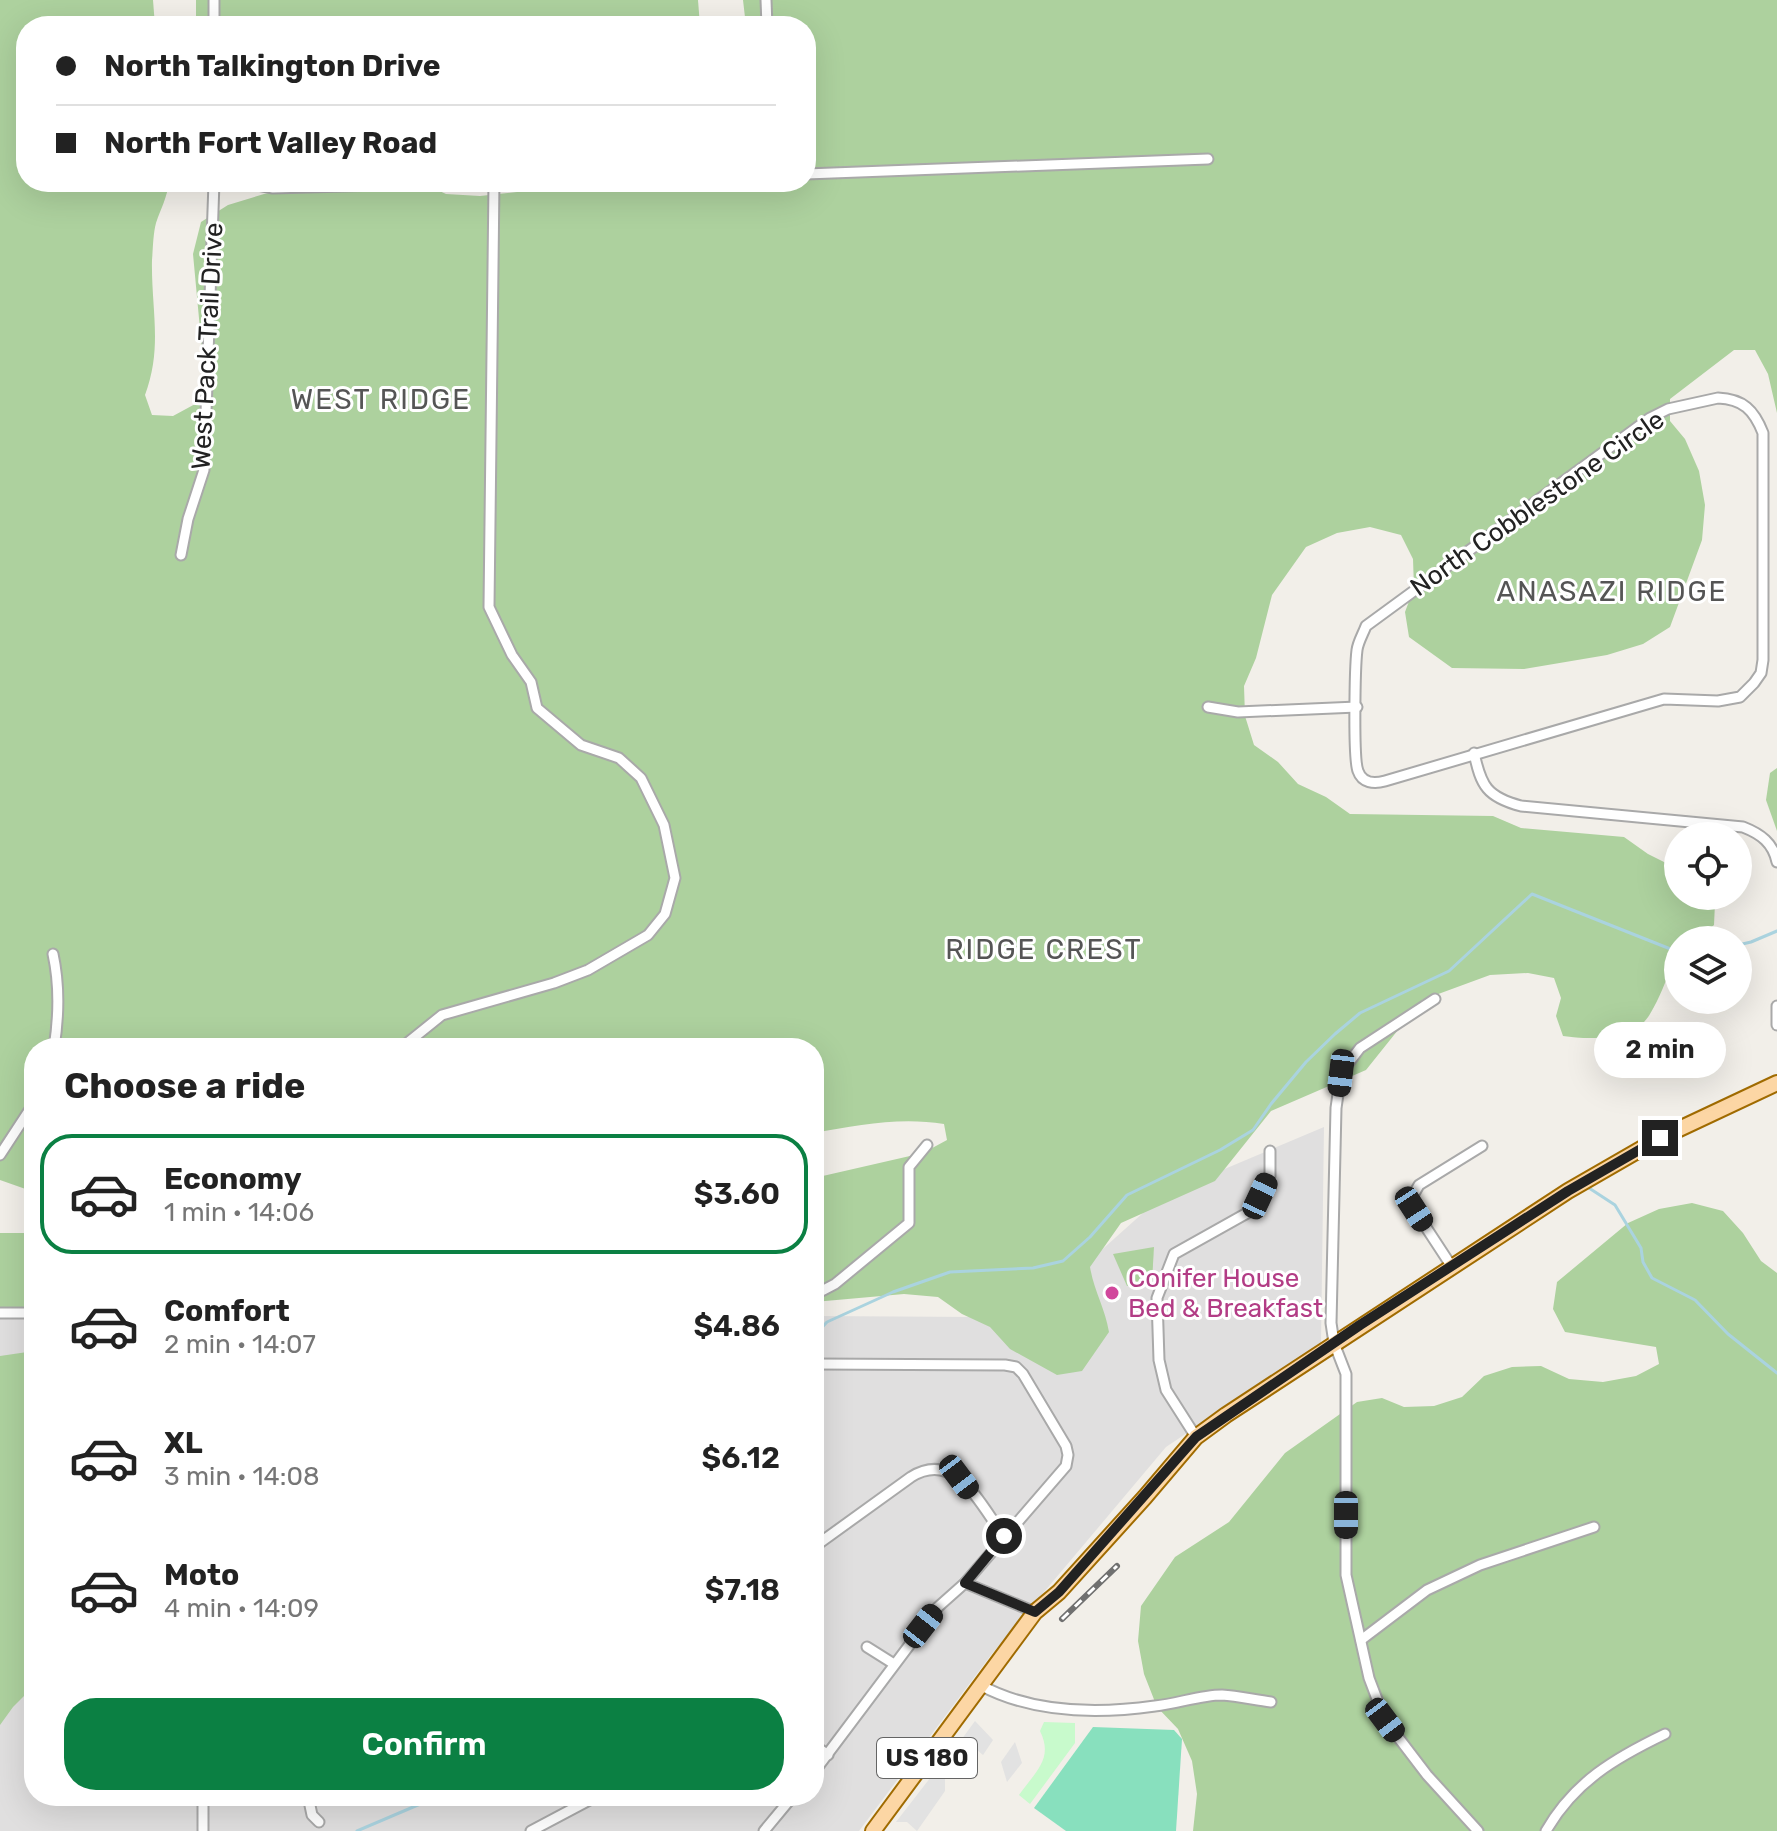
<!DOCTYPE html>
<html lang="en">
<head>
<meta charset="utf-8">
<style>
  body { margin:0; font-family:Rubik,sans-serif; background:#f2f2f2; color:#222; height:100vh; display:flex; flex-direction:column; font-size:30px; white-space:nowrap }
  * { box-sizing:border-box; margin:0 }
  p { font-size:26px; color:#767676 }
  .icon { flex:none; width:44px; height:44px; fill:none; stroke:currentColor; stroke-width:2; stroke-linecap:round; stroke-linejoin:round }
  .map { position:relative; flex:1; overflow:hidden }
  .drawer { position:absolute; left:24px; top:1038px; width:800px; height:768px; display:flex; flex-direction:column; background:#fff; border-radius:32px; box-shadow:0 8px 32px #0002 }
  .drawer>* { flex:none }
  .top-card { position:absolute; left:16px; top:16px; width:800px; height:176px; border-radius:32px; box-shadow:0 8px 32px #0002; display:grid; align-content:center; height:176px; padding:0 40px; background:#fff }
  .buttons { position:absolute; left:1664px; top:822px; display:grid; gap:16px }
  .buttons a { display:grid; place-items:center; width:88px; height:88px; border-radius:50%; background:#fff; box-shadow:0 8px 32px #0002; font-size:40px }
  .end { position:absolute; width:36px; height:36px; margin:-18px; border:10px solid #222; background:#fff; box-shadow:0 0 0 4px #fff }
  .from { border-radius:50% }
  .bubble { position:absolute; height:56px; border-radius:28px; background:#fff; box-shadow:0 8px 32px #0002; font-size:26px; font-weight:600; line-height:56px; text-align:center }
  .car { position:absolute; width:24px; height:48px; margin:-24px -12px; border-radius:10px; box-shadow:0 0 6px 2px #0007; background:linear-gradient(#222 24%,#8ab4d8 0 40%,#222 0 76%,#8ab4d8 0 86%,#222 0) }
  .top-card b { display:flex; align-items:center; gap:28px; height:76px; font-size:30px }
  .top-card b+b { border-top:2px solid #e0e0e0 }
  .top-card i { width:20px; height:20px; background:#222 }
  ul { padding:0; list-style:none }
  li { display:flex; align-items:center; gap:24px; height:120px; margin:0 16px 12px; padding:0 24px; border:4px solid transparent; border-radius:32px }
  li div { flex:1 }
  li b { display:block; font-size:30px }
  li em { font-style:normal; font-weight:600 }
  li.active { border-color:#0b8043 }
  li>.icon { width:72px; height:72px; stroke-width:1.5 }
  h2 { padding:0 40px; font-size:36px; line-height:96px }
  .primary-button { display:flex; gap:16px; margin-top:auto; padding:16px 40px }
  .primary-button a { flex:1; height:92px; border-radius:32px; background:#0b8043; color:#fff; font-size:32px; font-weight:600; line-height:92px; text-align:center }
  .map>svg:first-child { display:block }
  .residential { fill:#e0dfdf }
  .forest { fill:#add19e }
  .park { fill:#c8facc }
  .pitch { fill:#88e0be }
  .parking { fill:#e2e2e2 }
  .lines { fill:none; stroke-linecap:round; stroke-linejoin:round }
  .stream { stroke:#aad3df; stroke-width:3 }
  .street-casing { stroke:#a9a9a9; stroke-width:13 }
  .primary-casing { stroke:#a06b00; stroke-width:18 }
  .street { stroke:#fff; stroke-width:9 }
  .primary { stroke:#fcd6a4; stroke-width:14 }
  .rail-casing { stroke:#707070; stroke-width:6 }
  .rail { stroke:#fff; stroke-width:3; stroke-dasharray:9; stroke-linecap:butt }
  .route { stroke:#222; stroke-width:10 }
  .hotel-dot { fill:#d1479c; stroke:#fff; stroke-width:3 }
  .labels { text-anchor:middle; stroke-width:6; stroke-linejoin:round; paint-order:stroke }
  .shield { fill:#fff; stroke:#646464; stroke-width:2 }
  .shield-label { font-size:24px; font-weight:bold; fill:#222 }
  .street-label { font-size:26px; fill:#222; stroke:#fff }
  .hotel-label { font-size:26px; fill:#b23c85; stroke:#fff; text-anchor:start }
  .neighbourhood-label { font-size:28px; letter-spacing:2px; fill:#555; stroke:#fff }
</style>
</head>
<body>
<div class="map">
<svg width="1777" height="1831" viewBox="0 0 1777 1831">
  <rect width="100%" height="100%" fill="#f2efe9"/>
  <!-- residential -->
  <polygon class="residential" points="1324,1127 1321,1343 1166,1447 991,1655 859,1831 0,1831 0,1267 34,1267 34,1796 814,1796 814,1302 815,1316 976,1317 1067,1281 1163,1195"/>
  <!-- forest -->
  <g class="forest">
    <path d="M0 0H153L155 26H26V182H169C167 198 161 208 156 223 153 234 153 249 152 260 151 309 163 347 145 395L152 415 173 416 197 403 204 372 193 254 201 222 228 205 264 194 337 182H420L446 194 480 196 606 182H674L694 190 719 186 722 182H806V26H746L743 0H1777V413L1768 374 1755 350H1734L1670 399V421L1685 439 1699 471 1705 505 1702 540 1670 627 1643 644 1607 655 1524 669 1452 668 1409 637 1405 612 1414 588 1413 559 1401 535 1370 527 1337 533 1306 547 1272 595 1256 658 1244 686 1245 716 1254 745 1278 762 1298 784 1326 797 1350 814 1493 816 1521 828 1624 837 1648 854 1678 869V896H1707L1715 903 1714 925 1697 940H1678V958L1674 962C1666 979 1660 998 1650 1014 1635 1041 1590 1040 1563 1036L1556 1016 1561 998 1554 978 1528 973 1490 975 1422 1000 1366 1070 1271 1111 1215 1181 1121 1223 1090 1267C1094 1291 1105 1308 1109 1332L1082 1371 1057 1375 1010 1349 990 1327 962 1314 938 1297 904 1294 814 1302V1178L923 1153 947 1140 944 1124C900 1117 858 1125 814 1133V1048H34V1192L0 1180Z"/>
    <polygon points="196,0 698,0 700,26 196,26"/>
    <polygon points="1777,768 1777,831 1766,800 1770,773"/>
    <polygon points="1692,1203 1723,1211 1743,1233 1761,1261 1777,1273 1777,1831 1193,1831 1197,1794 1192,1761 1178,1729 1157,1707 1144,1674 1138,1641 1141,1606 1175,1557 1229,1522 1285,1453 1357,1402 1382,1398 1404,1407 1434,1406 1462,1397 1484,1376 1512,1367 1541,1366 1569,1379 1603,1382 1636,1376 1659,1364 1656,1347 1565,1332 1553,1309 1557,1282 1628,1223 1659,1209"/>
    <polygon points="0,1233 34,1233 34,1309 0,1313"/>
    <polygon points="1154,1247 1152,1282 1127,1286 1113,1254"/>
    <polygon points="34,1351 34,1686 13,1707 0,1725 0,1356"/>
  </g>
  <!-- park -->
  <path class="park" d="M1044 1722 1075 1723V1743L1030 1804 1019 1795C1035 1772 1054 1759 1040 1731Z"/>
  <!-- pitch -->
  <polygon class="pitch" points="1093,1727 1174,1730 1182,1739 1176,1831 1066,1831 1034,1808"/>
  <!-- parking -->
  <g class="parking">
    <polygon points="975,1721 993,1740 983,1755 976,1749 965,1748 959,1743"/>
    <polygon points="1015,1742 1022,1763 1007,1782 1001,1762"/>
    <polygon points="945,1771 945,1791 917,1831 907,1822 896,1822 934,1773"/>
  </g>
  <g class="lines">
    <!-- stream -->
    <g class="stream">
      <polyline points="1738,945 1751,942 1777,931"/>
      <polyline points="1589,1188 1615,1205 1641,1248 1643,1262 1652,1278 1695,1300 1728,1334 1777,1373"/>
      <polyline points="814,1336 827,1322 893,1292 950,1272 1033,1268 1063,1261 1090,1237 1127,1195 1220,1150 1253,1130 1271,1104 1306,1062 1335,1034 1360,1013 1449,971 1532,894 1678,952"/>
      <polyline points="357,1831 439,1796"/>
    </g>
    <defs>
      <g id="street">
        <polyline points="214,0 214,26"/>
        <polyline points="766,0 767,26"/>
        <polyline points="806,174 1208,159"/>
        <polyline points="242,182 273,188 487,182"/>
        <path d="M1718 398C1743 399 1754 410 1763 433V660L1761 673 1754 683 1740 697 1718 701 1664 699 1385 781C1374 784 1362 783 1358 771 1353 759 1355 666 1357 650 1358 642 1363 634 1366 626L1650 418 1668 409Z"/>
        <polyline points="181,555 188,519 204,470 214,182"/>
        <polyline points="1208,707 1238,712 1357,707"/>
        <path d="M1474 753C1481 786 1487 797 1521 806L1743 827C1761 834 1773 843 1777 862"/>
        <path d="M53 954C60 986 59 1016 54 1048"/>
        <polyline points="1435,999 1360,1048 1341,1073 1336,1108 1331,1323 1334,1343 1346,1374 1346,1575 1369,1678 1385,1720 1427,1775 1478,1831"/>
        <polyline points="1777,1006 1777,1025"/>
        <polyline points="401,1048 442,1015 554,983 588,970 648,935 665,914 675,878 664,825 641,778 619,758 581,745 537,708 531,682 512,655 489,607 494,182"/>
        <polyline points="0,1155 34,1103"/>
        <polyline points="1452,1267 1414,1209 1411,1199 1419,1185 1482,1146"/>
        <polyline points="814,1295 835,1284 909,1223 909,1167 927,1145"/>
        <polyline points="0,1313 34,1313"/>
        <polyline points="814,1364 1005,1365 1016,1367 1023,1374 1066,1446 1068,1455 1066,1466 965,1583 938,1607 814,1772"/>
        <polyline points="1196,1437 1166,1390 1159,1360 1157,1298 1174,1254 1249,1212 1270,1176 1270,1151"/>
        <path d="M814 1547 911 1477C956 1449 980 1505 1004 1536"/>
        <polyline points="965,1583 1035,1612"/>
        <polyline points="1361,1640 1427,1590 1480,1565 1594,1527"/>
        <polyline points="867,1647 894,1664"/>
        <path d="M980 1685C1032 1713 1098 1714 1155 1706 1177 1704 1200 1695 1222 1695 1238 1696 1255 1700 1271 1702"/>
        <polyline points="814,1745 828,1755"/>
        <polyline points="308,1796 312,1815 319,1822"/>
        <polyline points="203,1831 203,1796"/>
        <polyline points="531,1831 597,1796"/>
        <polyline points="764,1831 793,1796"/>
        <path d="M1546 1831C1574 1782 1615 1758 1665 1734"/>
      </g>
      <polyline id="primary" points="873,1831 1035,1612 1059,1592 1145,1497 1196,1437 1226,1415 1568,1191 1660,1138 1777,1083"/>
    </defs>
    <!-- street casing -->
    <use href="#street" class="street-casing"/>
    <!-- primary casing -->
    <use href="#primary" class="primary-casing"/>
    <!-- street -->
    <use href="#street" class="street"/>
    <!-- primary -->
    <use href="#primary" class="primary"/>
    <defs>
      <polyline id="rail" points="1062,1619 1117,1566"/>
    </defs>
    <!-- rail casing -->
    <use href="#rail" class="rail-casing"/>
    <!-- rail -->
    <use href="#rail" class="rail"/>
  </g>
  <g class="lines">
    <!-- route -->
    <polyline class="route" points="1004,1536 965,1583 1035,1612 1059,1592 1196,1437 1360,1325 1568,1191 1660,1138"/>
  </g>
  <!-- markers -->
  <circle class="hotel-dot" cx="1112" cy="1293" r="8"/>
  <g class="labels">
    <!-- shield labels -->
    <rect class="shield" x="877" y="1738" width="100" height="40" rx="6"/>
    <g class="shield-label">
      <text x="927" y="1766">US 180</text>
    </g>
    <!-- street labels -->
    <g class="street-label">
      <text transform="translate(207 346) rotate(-87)" y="9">West Pack Trail Drive</text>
      <text transform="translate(1537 503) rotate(-35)" y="9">North Cobblestone Circle</text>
    </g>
    <!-- hotel labels -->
    <g class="hotel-label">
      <text x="1128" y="1287">Conifer House<tspan x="1128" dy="30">Bed &amp; Breakfast</tspan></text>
    </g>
    <!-- neighbourhood labels -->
    <g class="neighbourhood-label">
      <text x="381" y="409">WEST RIDGE</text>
      <text x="1612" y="601">ANASAZI RIDGE</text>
      <text x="1044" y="959">RIDGE CREST</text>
    </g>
  </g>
</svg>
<div class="buttons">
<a><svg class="icon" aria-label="locate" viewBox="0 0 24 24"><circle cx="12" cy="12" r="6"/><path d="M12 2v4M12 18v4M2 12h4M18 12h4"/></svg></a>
<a><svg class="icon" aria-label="layers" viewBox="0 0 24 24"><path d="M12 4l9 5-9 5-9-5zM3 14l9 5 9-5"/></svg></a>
</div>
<i class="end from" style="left:1004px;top:1536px"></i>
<i class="end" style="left:1660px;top:1138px"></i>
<div class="bubble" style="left:1594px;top:1022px;width:132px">2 min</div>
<i class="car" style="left:1341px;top:1073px;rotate:187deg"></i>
<i class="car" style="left:1260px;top:1196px;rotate:25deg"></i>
<i class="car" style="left:1414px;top:1209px;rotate:147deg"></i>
<i class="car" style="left:959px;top:1477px;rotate:143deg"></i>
<i class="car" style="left:1346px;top:1515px;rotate:180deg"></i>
<i class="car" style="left:923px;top:1626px;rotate:38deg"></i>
<i class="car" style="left:1385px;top:1720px;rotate:143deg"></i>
<div class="top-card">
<b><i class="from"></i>North Talkington Drive</b>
<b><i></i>North Fort Valley Road</b>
</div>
<section class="drawer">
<h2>Choose a ride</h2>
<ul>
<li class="active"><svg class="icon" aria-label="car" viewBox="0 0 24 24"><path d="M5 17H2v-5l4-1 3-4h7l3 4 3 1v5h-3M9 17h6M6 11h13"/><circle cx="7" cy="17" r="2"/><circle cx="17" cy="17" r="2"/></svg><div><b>Economy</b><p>1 min · 14:06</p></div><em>$3.60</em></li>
<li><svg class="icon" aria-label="car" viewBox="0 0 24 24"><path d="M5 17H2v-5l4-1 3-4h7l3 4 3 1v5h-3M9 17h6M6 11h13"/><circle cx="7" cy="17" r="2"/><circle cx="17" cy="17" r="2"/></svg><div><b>Comfort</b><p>2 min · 14:07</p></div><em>$4.86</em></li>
<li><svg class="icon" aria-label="car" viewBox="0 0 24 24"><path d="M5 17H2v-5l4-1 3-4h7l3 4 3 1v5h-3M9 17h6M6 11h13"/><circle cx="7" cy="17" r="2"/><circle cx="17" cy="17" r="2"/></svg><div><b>XL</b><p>3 min · 14:08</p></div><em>$6.12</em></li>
<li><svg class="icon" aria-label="car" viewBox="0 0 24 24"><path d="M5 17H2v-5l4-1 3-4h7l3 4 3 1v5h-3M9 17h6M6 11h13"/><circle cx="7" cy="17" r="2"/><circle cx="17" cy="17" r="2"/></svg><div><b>Moto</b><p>4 min · 14:09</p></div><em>$7.18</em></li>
</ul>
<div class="primary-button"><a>Confirm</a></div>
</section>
</div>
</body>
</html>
